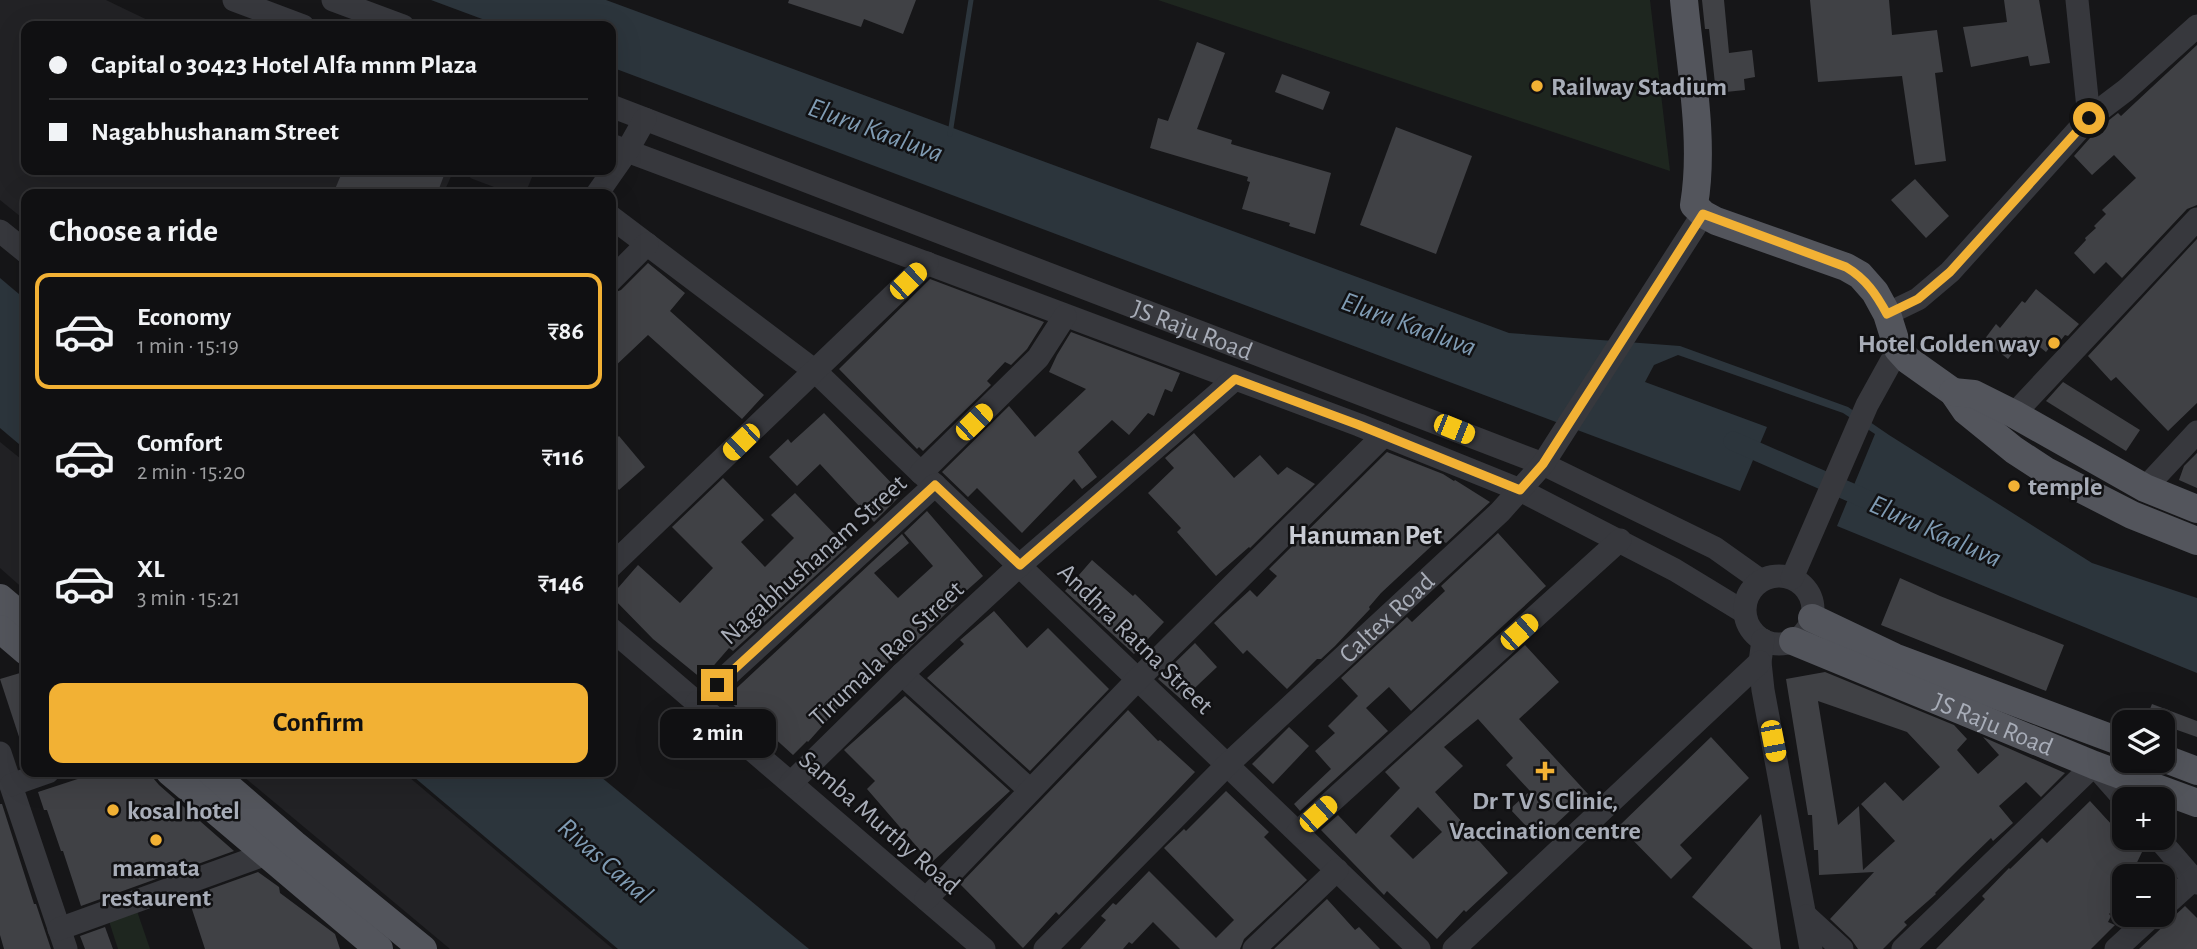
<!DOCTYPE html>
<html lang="en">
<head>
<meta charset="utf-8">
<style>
  body { margin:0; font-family:"Alegreya Sans",sans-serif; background:#19191b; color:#f1f3f6; height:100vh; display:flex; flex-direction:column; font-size:26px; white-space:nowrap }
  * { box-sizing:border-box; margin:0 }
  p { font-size:23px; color:#9c9d9f }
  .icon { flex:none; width:38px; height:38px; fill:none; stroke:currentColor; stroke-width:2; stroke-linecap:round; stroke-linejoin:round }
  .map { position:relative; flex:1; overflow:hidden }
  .drawer { position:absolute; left:21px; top:189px; width:595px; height:588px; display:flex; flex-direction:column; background:#101012; border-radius:14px; box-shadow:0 7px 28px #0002,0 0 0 2px #303032 }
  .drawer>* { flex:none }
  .hud { position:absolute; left:21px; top:21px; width:595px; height:154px; border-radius:14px; box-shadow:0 7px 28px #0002,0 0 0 2px #303032; display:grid; align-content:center; height:154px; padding:0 28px; background:#101012 }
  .buttons { position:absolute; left:2112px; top:710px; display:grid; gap:14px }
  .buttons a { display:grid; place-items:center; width:63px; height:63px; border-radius:14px; background:#101012; box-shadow:0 7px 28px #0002,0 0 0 2px #303032; font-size:35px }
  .end { position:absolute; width:32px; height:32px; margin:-16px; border:9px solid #f2b134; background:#111; box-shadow:0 0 0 4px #111 }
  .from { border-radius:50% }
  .bubble { position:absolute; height:49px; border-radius:14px; background:#101012; box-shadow:0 7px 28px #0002,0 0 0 2px #303032; font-size:23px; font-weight:700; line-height:49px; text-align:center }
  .car { position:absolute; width:21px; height:42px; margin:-21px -10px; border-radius:9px; box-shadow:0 0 5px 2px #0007; background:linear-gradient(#f5c518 24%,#345 0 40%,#f5c518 0 76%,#345 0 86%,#f5c518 0) }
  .hud b { display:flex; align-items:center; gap:24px; height:66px; font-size:26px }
  .hud b+b { border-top:2px solid #303032 }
  .hud i { width:18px; height:18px; background:#f1f3f6 }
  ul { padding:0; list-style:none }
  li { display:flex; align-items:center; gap:21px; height:116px; margin:0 14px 10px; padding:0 14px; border:4px solid transparent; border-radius:14px }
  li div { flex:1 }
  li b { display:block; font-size:26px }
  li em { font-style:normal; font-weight:700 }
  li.active { border-color:#f2b134 }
  li>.icon { width:63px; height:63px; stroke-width:1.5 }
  h2 { padding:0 28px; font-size:32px; line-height:84px }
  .cta { display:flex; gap:14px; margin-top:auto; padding:14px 28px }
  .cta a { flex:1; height:80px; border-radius:14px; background:#f2b134; color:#111; font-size:28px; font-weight:700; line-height:80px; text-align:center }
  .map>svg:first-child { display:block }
  .built { fill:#222225 }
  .green { fill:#1e261f }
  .water { fill:#2c353c }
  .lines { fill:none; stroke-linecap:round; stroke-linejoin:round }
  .stream { stroke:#2c353c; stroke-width:5 }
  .canal { stroke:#2c353c; stroke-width:19 }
  .building { fill:#404145; fill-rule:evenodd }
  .minor { stroke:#37383d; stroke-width:23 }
  .major { stroke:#53555c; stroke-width:28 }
  .route { stroke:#f2b134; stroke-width:9 }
  .poi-dot { fill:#f2b134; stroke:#111113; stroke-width:2.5 }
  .labels { text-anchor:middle; stroke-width:5; stroke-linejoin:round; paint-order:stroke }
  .poi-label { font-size:26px; font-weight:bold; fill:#a8adb8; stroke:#111113; text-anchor:start }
  .street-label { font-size:26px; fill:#a8adb8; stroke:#111113 }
  .water-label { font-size:28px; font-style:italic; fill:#7f9bb3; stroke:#111113 }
  .neighbourhood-label { font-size:28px; font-weight:bold; fill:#c9ccd4; stroke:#111113 }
</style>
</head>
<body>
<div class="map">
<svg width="2197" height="949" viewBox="0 0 2197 949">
  <rect width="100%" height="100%" fill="#161618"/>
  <!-- built -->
  <g class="built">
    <polygon points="0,0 106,0 160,26 26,26 26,170 454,170 443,194 26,194 26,221 0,200"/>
    <polygon points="474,170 535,170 525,194 513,194 470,178"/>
    <polygon points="0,442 26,463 26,591 0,568"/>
    <polygon points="238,772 403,772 613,949 450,949"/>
  </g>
  <!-- green -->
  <g class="green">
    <polygon points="1158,0 1650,0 1670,171"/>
    <polygon points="136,908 150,949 118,949 108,918"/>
  </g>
  <!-- water -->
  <g class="water">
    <polygon points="431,0 606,0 1509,333 1680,346 1848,407 1889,435 2092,563 2197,598 2197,673 1837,526 1875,434 1843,413 1678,355 1654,365 1645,382 1767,427 1740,491 611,67 611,26 501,26"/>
    <polygon points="0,278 26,300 26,450 0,428"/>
    <polygon points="408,772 595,772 809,949 618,949"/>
  </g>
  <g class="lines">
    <!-- stream -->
    <polyline class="stream" points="950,134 971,0"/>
    <!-- canal -->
    <polyline class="canal" points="1733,441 1875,503"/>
  </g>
  <!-- building -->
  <g class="building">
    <polygon points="789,0 916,0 903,34 864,19 861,27 788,3"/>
    <polygon points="1702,0 1724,0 1729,53 1752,50 1755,77 1744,79 1745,90 1716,93 1709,29 1705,29"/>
    <polygon points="1810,0 1889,0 1892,35 1937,30 1943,72 1935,73 1946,161 1915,165 1902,76 1818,82"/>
    <polygon points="2004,0 2039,0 2050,63 2030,66 2028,56 1971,67 1963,27 2007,22"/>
    <polygon points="1197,42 1225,53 1197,129 1232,140 1231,144 1331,173 1315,234 1289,226 1290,223 1242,209 1250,182 1247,181 1248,177 1150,148 1158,118 1168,121"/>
    <polygon points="2197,45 2197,205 2187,209 2122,278 2106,262 2094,274 2074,253 2086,240 2085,238 2096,228 2094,226 2106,214 2102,210 2136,178 2114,155 2092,175 2074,156 2099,128 2118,113 2121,116"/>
    <polygon points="1282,74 1330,92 1323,110 1275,92"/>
    <polygon points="1396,127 1472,156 1436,254 1360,225"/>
    <polygon points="343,170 446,170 437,194 333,194"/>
    <polygon points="1915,179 1949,216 1926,238 1891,200"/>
    <polygon points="2197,239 2197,403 2168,431 2116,377 2111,381 2088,356"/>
    <polygon points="648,263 685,293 670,311 764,395 742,419 648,335 611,370 611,294 621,290"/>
    <polygon points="930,279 1044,322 1027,349 1011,365 1005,362 987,381 991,385 923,451 919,447 917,449 839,369"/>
    <polygon points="2036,289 2079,324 2068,336 2065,335 2061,340 2058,337 2046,352 2026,336 2008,359 1984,340 1996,324 2000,328 2022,301 2025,303"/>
    <polygon points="1071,332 1180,373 1172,392 1165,389 1154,416 1148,413 1129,435 1112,420 1078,452 1097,477 1082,489 1074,479 1022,533 977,488 968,497 942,472 1009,406 1035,437 1086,389 1049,372 1057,355"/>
    <polygon points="2063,382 2140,430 2126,451 2046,401"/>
    <polygon points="824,413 902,494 874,522 820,464 797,486 769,457 788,439 791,443"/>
    <polygon points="1194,433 1234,478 1260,455 1278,475 1287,467 1315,484 1250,548 1249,547 1216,576 1177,532 1181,528 1148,493 1174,468 1165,458"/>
    <polygon points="619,436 645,467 619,490 611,481 611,443"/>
    <polygon points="1387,452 1443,474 1454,481 1455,480 1490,502 1446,543 1439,539 1381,593 1369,607 1370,609 1335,646 1321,659 1317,659 1287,689 1247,650 1243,654 1214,623 1250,590 1257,597 1277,576 1269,569"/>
    <polygon points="2197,453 2197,488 2179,480 2184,466"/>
    <polygon points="723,478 764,520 741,542 765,567 794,538 771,515 795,493 847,547 733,651 729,648 702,679 653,639 611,596 638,565 680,603 713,568 672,527"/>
    <polygon points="927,511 983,576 956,600 958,602 903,654 900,651 843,707 841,705 808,742 807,741 793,755 758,723 756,726 726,698 902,534 909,543 874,573 898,598 933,566 904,533"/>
    <polygon points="1498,533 1546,586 1411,711 1389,687 1366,708 1388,731 1300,811 1294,804 1331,769 1315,751 1335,733 1328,726 1358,696 1341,678 1407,617 1412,622 1445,591 1441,586"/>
    <polygon points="1092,560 1133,596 1135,594 1164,622 1134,654 1065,591"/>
    <polygon points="1900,578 1940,596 2064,645 2046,691 1881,625"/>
    <polygon points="994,611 1027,648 1048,628 1109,689 1030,771 927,678 964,644 960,640"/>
    <polygon points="1195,643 1217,667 1182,700 1158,679"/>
    <path d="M1525 645 1559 682 1519 719 1588 794 1539 840 1510 809 1530 791 1506 765 1513 758 1478 719 1444 747 1463 766 1435 792 1508 873 1466 912 1464 910 1437 939 1387 891 1384 895 1321 830 1338 815 1356 834 1400 788 1385 772ZM1418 807 1442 832 1413 859 1390 836Z"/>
    <path d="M1825 672 1954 725 1967 739 1957 750 1978 774 1999 755 1983 737 2065 773 2041 797 2026 782 1999 806 2013 823 1993 841 1991 838 1962 866 1935 893 1936 894 1904 922 1907 925 1883 949H1858L1851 939 1830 919 1874 872 1819 875 1818 850H1814L1812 815H1808L1786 679ZM1818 701 1907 732 1940 767 1903 801 1885 782 1861 804 1895 841 1863 870 1859 806 1838 825Z"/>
    <polygon points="20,673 26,679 26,748 23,749 0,679"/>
    <polygon points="905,696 1010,791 931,863 867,789 875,781 844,750"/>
    <polygon points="2152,704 2197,721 2197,737 2163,725 2163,723 2154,722 2155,719 2147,716"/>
    <polygon points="1128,710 1158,741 1160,740 1195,772 1076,897 1059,915 1056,912 1023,948 960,884"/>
    <polygon points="1289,727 1309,746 1273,784 1252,764"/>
    <polygon points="1711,737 1749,778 1680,845 1692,858 1671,879 1619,826"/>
    <polygon points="99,772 148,772 159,785 234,851 81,906 63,851 61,851 47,810 44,810 38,792"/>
    <polygon points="1226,791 1269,832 1264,837 1307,880 1244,939 1240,949 1180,949 1153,922 1132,944 1129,942 1123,949 1080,949 1106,920 1101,916 1113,903 1116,905 1149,871 1216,938 1234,920 1164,848 1184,829 1186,831"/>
    <polygon points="2090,801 2124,838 2131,838 2143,850 2130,877 2124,877 2124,888 2115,908 2109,914 2111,916 2108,922 2115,925 2091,949 1936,949 1985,899 1982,896 2009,868 2010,869 2042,838 2047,843"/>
    <polygon points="0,804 2,804 34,904 36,904 51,949 4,949 0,935"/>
    <polygon points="1761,814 1773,894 1781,949 1753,949 1692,897"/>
    <polygon points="258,872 279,887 280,893 335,934 340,949 205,949 188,897"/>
    <polygon points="1327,899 1355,930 1359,927 1380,949 1274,949"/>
    <polygon points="2185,906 2197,918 2197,949 2139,949"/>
    <polygon points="105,927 113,949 85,949 80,936"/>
  </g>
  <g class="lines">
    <!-- minor -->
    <g class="minor">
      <polyline points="234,0 303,26"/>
      <polyline points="333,0 403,26"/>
      <path id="s1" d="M611 106 1543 464 1715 548 1760 580"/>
      <polyline points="2089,118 2126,90 2197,26"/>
      <polyline points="611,145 1359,425 1520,490 1675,570 1744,612"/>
      <polyline points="597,194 627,151 645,119"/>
      <polyline points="611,217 815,371 921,473 935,485 1419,949"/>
      <polyline points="0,231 26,252"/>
      <polyline points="611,280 647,244"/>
      <polyline points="1887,314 1918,299 1950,272 2089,118 2077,0"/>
      <polyline points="2014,414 2197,219"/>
      <polyline points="921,473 1038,358 1065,316"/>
      <polyline points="2145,488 2197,432"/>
      <polyline points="611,566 927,263"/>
      <circle cx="1779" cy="610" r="34"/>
      <polyline points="1792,578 1867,405 1898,349"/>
      <polyline points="611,629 984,949"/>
      <polyline points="1763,640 1760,662 1763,690 1811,949"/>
      <polyline points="902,674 1030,790"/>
      <polyline points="697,703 935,485"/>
      <polyline points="0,753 66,949"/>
      <polyline points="791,783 902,674 1020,565 1235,379"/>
      <polyline points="11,785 48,772"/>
      <polyline points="1298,832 1620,540"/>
      <polyline points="2158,838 2197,883"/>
      <polyline points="926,899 1139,678 1384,435"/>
      <polyline points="2163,907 2194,879"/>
      <polyline points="1806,916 1842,949"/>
      <polyline points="59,929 280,849"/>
      <path id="s2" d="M1045 949 1227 765 1500 512 1543 464 1703 214"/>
      <polyline points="1254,949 1337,870"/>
      <polyline points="1454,949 1760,662"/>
      <polyline points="1903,949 2094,765 2125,800"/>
      <polyline points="2116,949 2153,915"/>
    </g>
    <!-- major -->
    <g class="major">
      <path d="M1684 0C1690 65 1705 141 1694 205L1703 214 1716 221 1846 267 1860 275 1875 292 1887 314 1898 349 1908 360 1953 392 1966 411 2014 450 2046 471 2132 515 2197 541"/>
      <polyline points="1953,392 1974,394 2014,414 2145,488 2197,509"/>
      <polyline points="0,598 26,620"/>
      <polyline points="1812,618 1894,657 2124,743"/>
      <polyline points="0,629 26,651"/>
      <path id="s3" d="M1793 641 2094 765 2197 803"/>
      <polyline points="2163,758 2197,771"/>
      <polyline points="170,772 379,949"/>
      <polyline points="211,772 294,844 423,949"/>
    </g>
  </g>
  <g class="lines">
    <!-- route -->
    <path class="route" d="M717 685 935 485 1020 565 1235 379 1359 425 1520 490 1543 464 1703 214 1846 267C1866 279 1876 294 1887 314L1918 299 1950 272 2089 118"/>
  </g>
  <!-- markers -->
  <g class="poi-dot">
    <circle cx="1537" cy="86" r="7"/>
    <circle cx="2054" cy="343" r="7"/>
    <circle cx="2014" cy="486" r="7"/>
    <path d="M1541.5 760.5h7v7h7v7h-7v7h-7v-7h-7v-7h7z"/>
    <circle cx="113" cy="810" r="7"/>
    <circle cx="156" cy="840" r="7"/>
  </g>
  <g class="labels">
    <!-- poi labels -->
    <g class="poi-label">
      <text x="1551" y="95">Railway Stadium</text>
      <text x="2040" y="352" text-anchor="end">Hotel Golden way</text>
      <text x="2028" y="495">temple</text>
      <text x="1545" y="809" text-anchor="middle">Dr T V S Clinic,<tspan x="1545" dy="30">Vaccination centre</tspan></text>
      <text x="127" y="819">kosal hotel</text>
      <text x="156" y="876" text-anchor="middle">mamata<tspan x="156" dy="30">restaurent</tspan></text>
    </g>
    <!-- street labels -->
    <g class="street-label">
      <text dy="9" stroke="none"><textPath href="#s1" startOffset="623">JS Raju Road</textPath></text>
      <text transform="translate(813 559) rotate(-42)" y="9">Nagabhushanam Street</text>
      <text dy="9" stroke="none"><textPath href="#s2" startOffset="476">Caltex Road</textPath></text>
      <text transform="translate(1136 638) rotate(44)" y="9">Andhra Ratna Street</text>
      <text transform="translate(886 653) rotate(-43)" y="9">Tirumala Rao Street</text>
      <text dy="9" stroke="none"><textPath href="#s3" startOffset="217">JS Raju Road</textPath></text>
      <text transform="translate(880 822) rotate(41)" y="9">Samba Murthy Road</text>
    </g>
    <!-- water labels -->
    <g class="water-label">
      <text transform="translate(876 129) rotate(20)" y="10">Eluru Kaaluva</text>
      <text transform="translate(1409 323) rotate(20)" y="10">Eluru Kaaluva</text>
      <text transform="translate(1936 530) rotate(24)" y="10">Eluru Kaaluva</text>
      <text transform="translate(606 860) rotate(41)" y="10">Rivas Canal</text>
    </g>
    <!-- neighbourhood labels -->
    <g class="neighbourhood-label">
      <text x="1365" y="544">Hanuman Pet</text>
    </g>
  </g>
</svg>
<div class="buttons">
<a><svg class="icon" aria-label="layers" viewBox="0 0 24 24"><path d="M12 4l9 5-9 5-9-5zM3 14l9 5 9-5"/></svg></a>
<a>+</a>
<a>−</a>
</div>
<i class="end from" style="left:2089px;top:118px"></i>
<i class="end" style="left:717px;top:685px"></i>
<div class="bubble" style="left:660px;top:709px;width:116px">2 min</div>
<i class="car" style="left:908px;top:281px;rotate:46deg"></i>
<i class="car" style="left:974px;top:422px;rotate:46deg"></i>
<i class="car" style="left:1454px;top:429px;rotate:112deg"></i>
<i class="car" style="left:741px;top:442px;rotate:226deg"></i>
<i class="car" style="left:1519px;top:632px;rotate:48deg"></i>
<i class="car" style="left:1773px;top:741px;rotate:169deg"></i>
<i class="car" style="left:1318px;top:814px;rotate:48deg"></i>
<div class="hud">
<b><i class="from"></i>Capital o 30423 Hotel Alfa mnm Plaza</b>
<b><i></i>Nagabhushanam Street</b>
</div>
<section class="drawer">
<h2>Choose a ride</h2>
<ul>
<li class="active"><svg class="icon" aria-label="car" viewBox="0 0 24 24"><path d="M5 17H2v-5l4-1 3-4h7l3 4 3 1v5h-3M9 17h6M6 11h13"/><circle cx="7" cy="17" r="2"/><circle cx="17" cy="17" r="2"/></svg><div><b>Economy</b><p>1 min · 15:19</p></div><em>₹86</em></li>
<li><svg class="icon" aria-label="car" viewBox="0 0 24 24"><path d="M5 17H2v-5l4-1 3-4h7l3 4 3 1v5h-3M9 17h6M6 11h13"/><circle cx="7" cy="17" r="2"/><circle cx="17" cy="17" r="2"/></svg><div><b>Comfort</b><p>2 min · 15:20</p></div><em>₹116</em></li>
<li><svg class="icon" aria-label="car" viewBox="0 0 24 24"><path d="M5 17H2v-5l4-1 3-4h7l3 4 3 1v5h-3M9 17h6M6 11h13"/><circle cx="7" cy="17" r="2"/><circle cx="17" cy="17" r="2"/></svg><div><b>XL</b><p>3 min · 15:21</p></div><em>₹146</em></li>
</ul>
<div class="cta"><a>Confirm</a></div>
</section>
</div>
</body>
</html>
